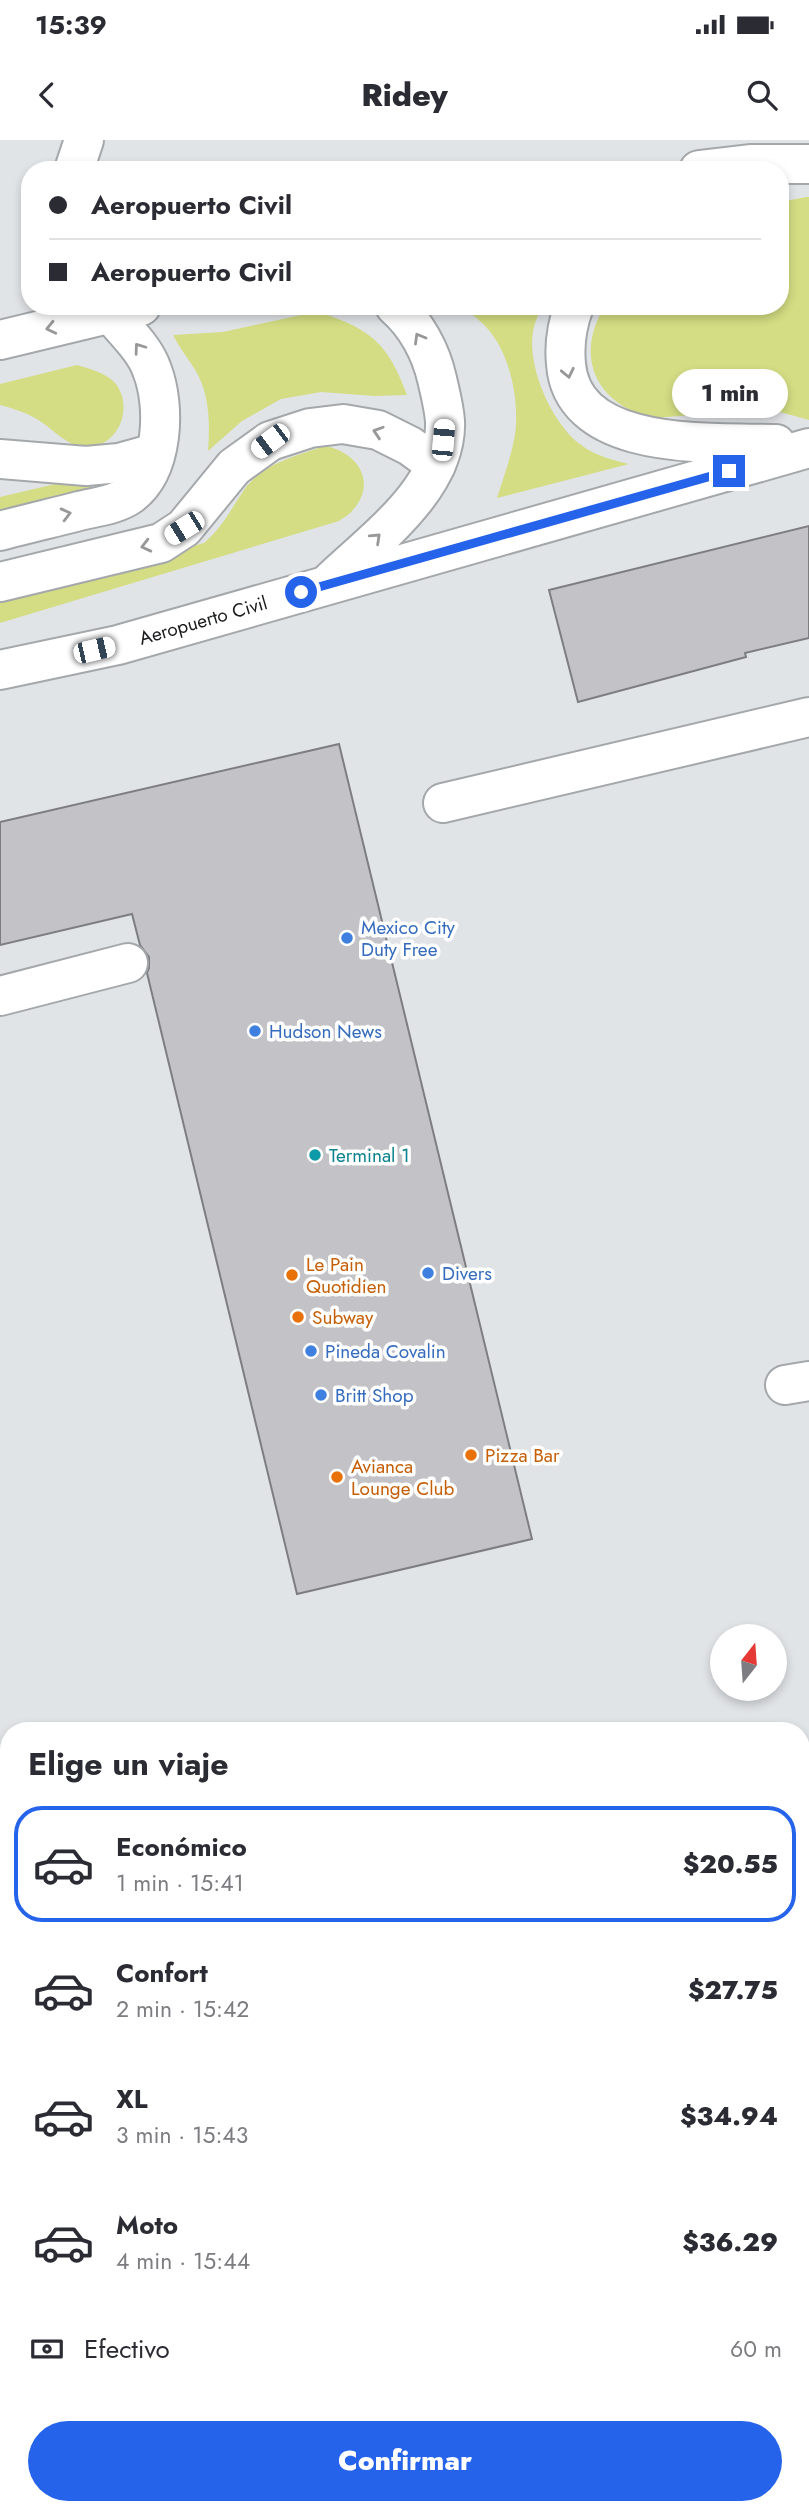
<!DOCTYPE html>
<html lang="es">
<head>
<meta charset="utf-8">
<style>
  body { margin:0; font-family:Jost,sans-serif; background:#f2f2f3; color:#2b2b33; height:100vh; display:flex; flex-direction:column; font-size:26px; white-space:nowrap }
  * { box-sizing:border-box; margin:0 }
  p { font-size:23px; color:#7c7c81 }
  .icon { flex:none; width:38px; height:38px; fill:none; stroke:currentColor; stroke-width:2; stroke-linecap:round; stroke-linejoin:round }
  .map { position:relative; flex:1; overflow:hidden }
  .details { position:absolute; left:0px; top:1582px; width:810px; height:793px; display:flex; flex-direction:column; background:#fff; border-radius:28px 28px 0 0; box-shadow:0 4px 10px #0003 }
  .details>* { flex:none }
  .guide { position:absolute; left:21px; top:21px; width:768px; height:154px; border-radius:28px; box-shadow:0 4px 10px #0003; display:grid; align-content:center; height:154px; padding:0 28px; background:#fff }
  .needle { width:46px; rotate:17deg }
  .fabs { position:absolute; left:710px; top:1484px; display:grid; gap:14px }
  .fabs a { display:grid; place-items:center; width:77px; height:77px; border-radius:50%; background:#fff; box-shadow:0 4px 10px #0003; font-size:35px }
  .end { position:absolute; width:32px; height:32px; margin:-16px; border:9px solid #2563eb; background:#fff; box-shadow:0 0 0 4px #fff }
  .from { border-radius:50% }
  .bubble { position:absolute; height:49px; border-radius:24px; background:#fff; box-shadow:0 4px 10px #0003; font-size:23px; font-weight:800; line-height:49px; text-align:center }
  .car { position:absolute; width:21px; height:42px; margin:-21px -10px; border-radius:9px; box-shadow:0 0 5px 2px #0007; background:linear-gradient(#fff 24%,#345 0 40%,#fff 0 76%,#345 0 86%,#fff 0) }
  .guide b { display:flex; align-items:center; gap:24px; height:66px; font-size:26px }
  .guide b+b { border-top:2px solid #e1e1e2 }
  .guide i { width:18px; height:18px; background:#2b2b33 }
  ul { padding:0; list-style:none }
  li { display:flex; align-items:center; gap:21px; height:116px; margin:0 14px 10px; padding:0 14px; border:4px solid transparent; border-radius:28px }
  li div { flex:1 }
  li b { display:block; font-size:26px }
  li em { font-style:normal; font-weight:800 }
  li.current { border-color:#2563eb }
  li>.icon { width:63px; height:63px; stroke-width:1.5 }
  h2 { padding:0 28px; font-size:32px; line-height:84px }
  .pay { display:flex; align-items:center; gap:18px; height:77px; padding:0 28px; font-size:26px }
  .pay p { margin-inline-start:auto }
  .button { display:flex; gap:14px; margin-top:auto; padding:14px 28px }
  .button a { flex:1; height:80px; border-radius:42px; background:#2563eb; color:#fff; font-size:28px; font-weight:800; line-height:80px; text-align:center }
  .status { display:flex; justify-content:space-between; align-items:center; height:49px; padding:0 35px; background:#fff; direction:ltr }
  .status svg { height:19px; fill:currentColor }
  header { display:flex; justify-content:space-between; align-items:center; height:91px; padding:0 28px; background:#fff; font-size:32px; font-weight:800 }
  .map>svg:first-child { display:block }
  .green { fill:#d4dd83 }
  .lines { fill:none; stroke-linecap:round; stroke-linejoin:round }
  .taxiway { stroke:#9c9ea1; stroke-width:126 }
  .building { fill:#c3c2c6; stroke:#7e7e81; stroke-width:2 }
  .minor-casing { stroke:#a5a8ab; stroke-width:42 }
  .minor { stroke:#fff; stroke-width:38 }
  .oneway { stroke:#989899 }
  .route { stroke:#2563eb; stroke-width:9 }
  .shop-dot { fill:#3f7fe0; stroke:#fff; stroke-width:2.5 }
  .culture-dot { fill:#0f9aa8; stroke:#fff; stroke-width:2.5 }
  .food-dot { fill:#e8710a; stroke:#fff; stroke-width:2.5 }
  .labels { text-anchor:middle; stroke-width:7; stroke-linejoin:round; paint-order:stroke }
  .street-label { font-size:19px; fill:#1a1b1d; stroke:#fff }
  .shop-label { font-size:19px; fill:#366cbe; stroke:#fff; text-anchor:start }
  .culture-label { font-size:19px; fill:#0d838f; stroke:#fff; text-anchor:start }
  .food-label { font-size:19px; fill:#c56008; stroke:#fff; text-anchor:start }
</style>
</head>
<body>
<div class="status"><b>15:39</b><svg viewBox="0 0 49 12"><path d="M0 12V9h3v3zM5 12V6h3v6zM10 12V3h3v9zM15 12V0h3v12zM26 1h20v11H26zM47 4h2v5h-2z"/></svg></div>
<header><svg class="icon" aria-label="back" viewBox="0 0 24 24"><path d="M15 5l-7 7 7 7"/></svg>Ridey<svg class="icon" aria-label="search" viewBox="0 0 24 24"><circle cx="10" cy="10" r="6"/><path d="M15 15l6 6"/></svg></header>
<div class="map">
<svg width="809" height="2374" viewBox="0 0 809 2374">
  <rect width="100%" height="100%" fill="#e1e4e7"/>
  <!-- green -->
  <g class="green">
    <path d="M806 57H809V280L769 269 654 278C597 266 573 217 605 166H780L781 62Z"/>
    <path d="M460 166H542C539 174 534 183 533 192 527 228 553 287 584 307 597 316 613 320 629 324L497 358C503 339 510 320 514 300 521 266 511 213 486 187 479 179 469 172 460 166Z"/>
    <path d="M322 173C373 190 389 206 407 255L375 256 321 252 281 259 242 281 208 311C210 283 210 253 194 228 187 217 179 207 173 195L223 192 301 175Z"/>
    <path d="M77 225C90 229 107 233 116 244 133 267 120 303 91 307 70 311 52 287 35 278 24 272 12 268 0 265V244Z"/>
    <path d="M325 306C358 312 378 343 352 371 349 375 343 378 339 381L0 483V458L204 403C222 388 231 369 244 350 263 323 296 316 325 306Z"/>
    <polygon points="85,337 92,344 90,348 0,371 0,357"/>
    <polygon points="809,2248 809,2329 802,2331 802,2250"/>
    <polygon points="324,2366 604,2366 594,2374 292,2374"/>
  </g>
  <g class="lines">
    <!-- taxiway -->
    <g class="taxiway">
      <polyline points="802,2096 809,2094"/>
      <polyline points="0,2248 9,2253"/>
    </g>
  </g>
  <!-- building -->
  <g class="building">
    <polygon points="809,386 809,498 745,513 746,517 578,562 549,450"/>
    <polygon points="339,604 532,1399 297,1454 147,833 149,828 149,817 140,805 132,774 0,805 0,682"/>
  </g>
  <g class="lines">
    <defs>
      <g id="minor">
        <polyline points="74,30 84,0"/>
        <polyline points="699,30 750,24 809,24"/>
        <path d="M574 166C567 185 564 204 566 224 573 313 713 302 776 304"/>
        <polyline points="0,200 141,166"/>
        <polyline points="0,319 86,326 119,323 155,313"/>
        <path d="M0 391C26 384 52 378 79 371 95 367 116 365 130 355 164 330 166 266 152 230 145 209 125 191 111 174"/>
        <path d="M331 441C374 400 448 347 445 281 444 267 440 252 437 239 431 212 416 184 395 166"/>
        <polyline points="0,442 161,403 184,388 234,327 270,301 310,288 343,284 378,290 410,306 436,325"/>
        <polyline points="0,530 118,505 809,308"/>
        <polyline points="443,663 809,577"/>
        <polyline points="0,856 128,823"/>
        <polyline points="785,1245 809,1241"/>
        <polyline points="802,1814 809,1812"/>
        <polyline points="0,2004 9,2002"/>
        <polyline points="761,2374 793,2366"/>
      </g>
    </defs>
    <!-- minor casing -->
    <use href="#minor" class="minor-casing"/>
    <!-- minor -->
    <use href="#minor" class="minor"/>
  </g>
  <!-- one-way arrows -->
  <defs><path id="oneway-chevron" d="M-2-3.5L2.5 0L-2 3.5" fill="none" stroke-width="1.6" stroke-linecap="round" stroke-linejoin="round" transform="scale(1.75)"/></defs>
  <g class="oneway">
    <use href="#oneway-chevron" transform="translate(51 188) rotate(167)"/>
    <use href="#oneway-chevron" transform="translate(419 198) rotate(-120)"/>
    <use href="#oneway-chevron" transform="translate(139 208) rotate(-126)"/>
    <use href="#oneway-chevron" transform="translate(568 233) rotate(78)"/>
    <use href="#oneway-chevron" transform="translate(378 292) rotate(-162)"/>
    <use href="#oneway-chevron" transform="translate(66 374) rotate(-14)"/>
    <use href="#oneway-chevron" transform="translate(376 398) rotate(-43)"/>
    <use href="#oneway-chevron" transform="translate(146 406) rotate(166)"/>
  </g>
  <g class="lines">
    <!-- route -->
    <polyline class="route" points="301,452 729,331"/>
  </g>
  <!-- markers -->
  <g class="shop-dot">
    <circle cx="347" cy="798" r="7"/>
    <circle cx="255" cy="891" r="7"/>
    <circle cx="428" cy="1133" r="7"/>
    <circle cx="311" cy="1211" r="7"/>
    <circle cx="321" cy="1255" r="7"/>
  </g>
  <circle class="culture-dot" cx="315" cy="1015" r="7"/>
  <g class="food-dot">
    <circle cx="292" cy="1135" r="7"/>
    <circle cx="298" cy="1177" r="7"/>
    <circle cx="471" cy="1315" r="7"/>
    <circle cx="337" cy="1337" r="7"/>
  </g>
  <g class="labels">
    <!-- street labels -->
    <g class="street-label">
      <text transform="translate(203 480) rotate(-16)" y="7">Aeropuerto Civil</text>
    </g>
    <!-- shop labels -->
    <g class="shop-label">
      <text x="361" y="794">Mexico City<tspan x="361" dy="22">Duty Free</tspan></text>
      <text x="269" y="898">Hudson News</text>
      <text x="442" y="1140">Divers</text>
      <text x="325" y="1218">Pineda Covalin</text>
      <text x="335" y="1262">Britt Shop</text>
    </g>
    <!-- culture labels -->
    <g class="culture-label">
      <text x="329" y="1022">Terminal 1</text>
    </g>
    <!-- food labels -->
    <g class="food-label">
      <text x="306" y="1131">Le Pain<tspan x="306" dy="22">Quotidien</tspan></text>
      <text x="312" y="1184">Subway</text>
      <text x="485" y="1322">Pizza Bar</text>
      <text x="351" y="1333">Avianca<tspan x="351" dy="22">Lounge Club</tspan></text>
    </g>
  </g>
</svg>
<div class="fabs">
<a><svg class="needle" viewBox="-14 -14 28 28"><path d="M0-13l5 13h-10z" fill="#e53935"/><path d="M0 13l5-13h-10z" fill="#7c7c81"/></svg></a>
</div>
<i class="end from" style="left:301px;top:452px"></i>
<i class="end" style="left:729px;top:331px"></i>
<div class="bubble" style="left:672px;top:229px;width:116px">1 min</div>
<i class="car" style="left:443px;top:300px;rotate:5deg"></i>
<i class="car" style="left:270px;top:301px;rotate:233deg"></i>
<i class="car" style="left:184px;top:388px;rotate:238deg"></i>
<i class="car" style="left:94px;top:510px;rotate:77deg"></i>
<div class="guide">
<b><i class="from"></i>Aeropuerto Civil</b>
<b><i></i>Aeropuerto Civil</b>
</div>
<section class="details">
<h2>Elige un viaje</h2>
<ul>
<li class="current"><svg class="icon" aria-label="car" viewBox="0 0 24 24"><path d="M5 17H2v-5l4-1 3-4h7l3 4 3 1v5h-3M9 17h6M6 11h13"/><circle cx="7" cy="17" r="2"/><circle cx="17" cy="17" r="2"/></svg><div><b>Económico</b><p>1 min · 15:41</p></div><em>$20.55</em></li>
<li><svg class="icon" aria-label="car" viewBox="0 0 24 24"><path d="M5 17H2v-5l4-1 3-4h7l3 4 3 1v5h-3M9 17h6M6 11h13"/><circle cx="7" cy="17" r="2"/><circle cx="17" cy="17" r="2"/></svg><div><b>Confort</b><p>2 min · 15:42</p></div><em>$27.75</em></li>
<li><svg class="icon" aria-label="car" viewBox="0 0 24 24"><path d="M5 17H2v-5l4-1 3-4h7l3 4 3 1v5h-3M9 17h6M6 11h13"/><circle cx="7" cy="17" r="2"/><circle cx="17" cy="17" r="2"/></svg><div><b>XL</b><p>3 min · 15:43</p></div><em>$34.94</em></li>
<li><svg class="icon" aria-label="car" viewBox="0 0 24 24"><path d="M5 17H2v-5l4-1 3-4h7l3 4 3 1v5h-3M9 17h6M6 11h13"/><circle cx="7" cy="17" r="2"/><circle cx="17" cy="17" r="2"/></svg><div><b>Moto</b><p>4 min · 15:44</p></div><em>$36.29</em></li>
</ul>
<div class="pay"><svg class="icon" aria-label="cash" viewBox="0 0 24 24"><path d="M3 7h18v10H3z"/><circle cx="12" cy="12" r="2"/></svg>Efectivo<p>60 m</p></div>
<div class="button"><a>Confirmar</a></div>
</section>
</div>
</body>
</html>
